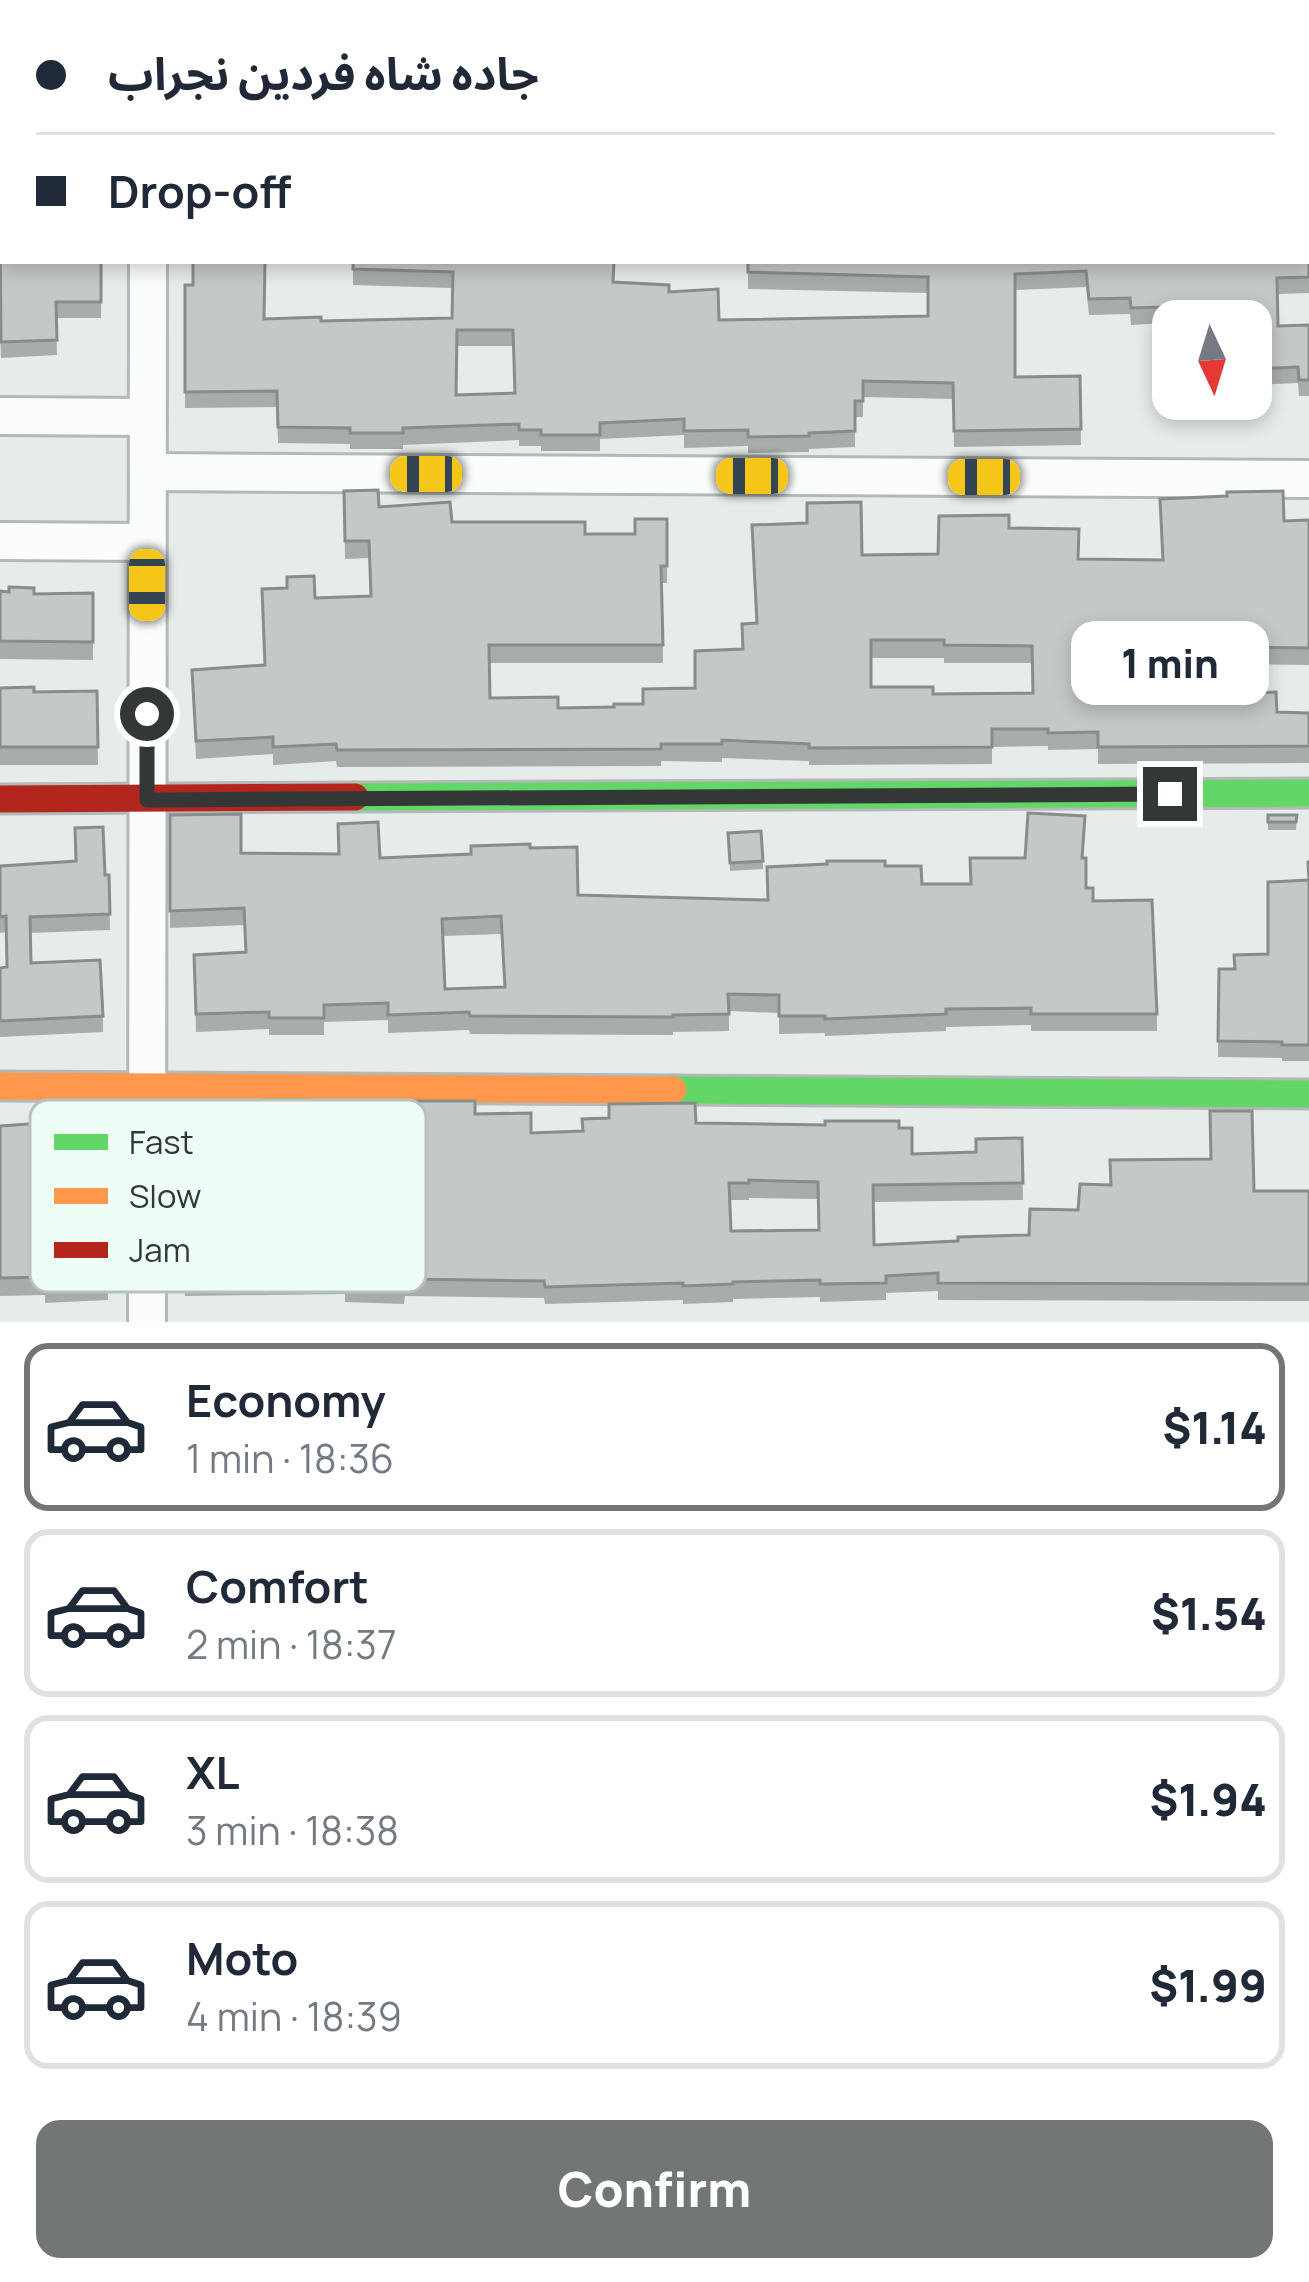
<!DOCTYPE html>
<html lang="en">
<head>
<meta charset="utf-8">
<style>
  body { margin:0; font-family:Manrope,"Noto Sans Arabic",sans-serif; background:#f2f2f3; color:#1f2937; height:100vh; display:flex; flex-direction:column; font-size:45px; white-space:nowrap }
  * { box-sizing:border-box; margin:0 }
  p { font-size:39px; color:#747a83 }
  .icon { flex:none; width:66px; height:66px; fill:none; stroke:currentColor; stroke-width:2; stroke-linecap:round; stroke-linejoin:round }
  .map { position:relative; height:1322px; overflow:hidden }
  .details { display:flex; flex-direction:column; background:#fff; flex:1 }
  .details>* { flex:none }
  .top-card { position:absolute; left:0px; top:0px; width:1311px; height:264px; box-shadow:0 6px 18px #0003; display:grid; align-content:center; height:264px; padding:0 36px; background:#fff }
  .needle { width:78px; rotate:176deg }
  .controls { position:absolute; left:1152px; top:300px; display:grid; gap:24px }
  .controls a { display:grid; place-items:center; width:120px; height:120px; border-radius:24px; background:#fff; box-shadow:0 6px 18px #0003; font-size:60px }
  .end { position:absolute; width:54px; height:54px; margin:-27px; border:15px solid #333836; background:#fff; box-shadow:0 0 0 6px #fff }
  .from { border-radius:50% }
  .bubble { position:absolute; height:84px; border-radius:24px; background:#fff; box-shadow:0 6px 18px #0003; font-size:39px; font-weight:800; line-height:84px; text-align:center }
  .car { position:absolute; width:36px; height:72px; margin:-36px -18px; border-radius:15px; box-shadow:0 0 9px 3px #0007; background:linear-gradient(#f5c518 24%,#345 0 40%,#f5c518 0 76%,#345 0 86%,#f5c518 0) }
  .top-card b { display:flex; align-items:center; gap:42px; height:114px; font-size:45px }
  .top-card b+b { border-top:3px solid #e0e1e3 }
  .top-card i { width:30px; height:30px; background:#1f2937 }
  ul { padding:21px 0 0; list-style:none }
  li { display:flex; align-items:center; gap:36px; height:168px; margin:0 24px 18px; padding:0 12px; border:6px solid #e0e1e3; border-radius:24px }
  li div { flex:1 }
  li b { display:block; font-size:45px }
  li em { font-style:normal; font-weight:800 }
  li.current { border-color:#727775 }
  li>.icon { width:108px; height:108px; stroke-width:1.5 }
  .button { display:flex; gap:24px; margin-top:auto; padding:24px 36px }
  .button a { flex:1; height:138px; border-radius:24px; background:#727775; color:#fff; font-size:48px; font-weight:800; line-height:138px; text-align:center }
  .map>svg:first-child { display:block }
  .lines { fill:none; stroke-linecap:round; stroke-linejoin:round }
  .street-casing { stroke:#b3b9b6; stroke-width:42 }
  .fast-casing { stroke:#b3b9b6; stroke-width:33 }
  .slow-casing { stroke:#b3b9b6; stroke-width:33 }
  .jam-casing { stroke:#b3b9b6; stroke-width:33 }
  .street { stroke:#fbfcfc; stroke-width:36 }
  .fast { stroke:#63d668; stroke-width:27 }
  .slow { stroke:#ff974d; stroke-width:27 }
  .jam { stroke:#b3261e; stroke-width:27 }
  .wall { fill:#a9ada9; fill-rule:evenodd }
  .building { fill:#c4c9c5; stroke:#898d8a; stroke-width:3; fill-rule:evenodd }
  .route { stroke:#333836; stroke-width:15 }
  .key { fill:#effdf7; stroke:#b7c2bd; stroke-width:3 }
  .key-label { font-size:33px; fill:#333836 }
</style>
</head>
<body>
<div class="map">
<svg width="1309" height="1322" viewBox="0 0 1309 1322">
  <rect width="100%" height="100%" fill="#e6ece9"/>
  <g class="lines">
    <defs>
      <g id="street">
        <polyline points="149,3 149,0"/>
        <polyline points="1308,171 1309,171"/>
        <polyline points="0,177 3,177"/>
        <polyline points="0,416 147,417"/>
        <polyline points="148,472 1309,479"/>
        <polyline points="0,541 147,542"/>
        <polyline points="147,1322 148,261"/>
      </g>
      <g id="fast">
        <polyline points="355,797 1309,793"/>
        <polyline points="673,1090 1309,1094"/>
      </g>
      <polyline id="slow" points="0,1086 673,1090"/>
      <polyline id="jam" points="0,799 355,797"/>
    </defs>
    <!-- street casing -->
    <use href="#street" class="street-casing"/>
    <!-- fast casing -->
    <use href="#fast" class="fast-casing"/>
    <!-- slow casing -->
    <use href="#slow" class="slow-casing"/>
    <!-- jam casing -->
    <use href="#jam" class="jam-casing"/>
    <!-- street -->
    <use href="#street" class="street"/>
    <!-- fast -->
    <use href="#fast" class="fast"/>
    <!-- slow -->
    <use href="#slow" class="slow"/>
    <!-- jam -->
    <use href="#jam" class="jam"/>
  </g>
  <!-- wall -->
  <g class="wall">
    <polygon points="0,0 113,0 113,3 3,3 3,120 0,120"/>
    <path d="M1309 180V293L1278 294V326L1309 325V396H1299L1298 383 1251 385V321H1173V339H1165V323L1131 325 1130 314 1089 315 1086 287 1015 290V377L1080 376 1081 445 954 447 953 399 863 397V417H855V447L809 449V452L748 453V446L684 448V435L600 439V451H541V446H519V440L403 445V449H350V444L278 443 277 407 185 408V285H193L264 319 321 321 452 318V288L353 285V261L614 283 669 292 719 320 928 316V293L748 289V261H1308ZM457 346H513L514 393 457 395Z"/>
    <polygon points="102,261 101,318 56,318 57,355 1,358 0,330"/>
    <path d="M344 491 379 507 452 522 585 534H635L667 519V583H662L663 663H489L490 698 558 708 643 704 695 688 742 649 756 623 862 555 938 554 1009 528 1079 559 1162 560 1284 521 1309 520V665L1216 664V694L1277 712 1309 713V763L1098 764V749L1048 750V746L992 747V764L809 765V761L722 758V762L661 761V766L337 767 336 761 273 765V754L196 759 192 670 264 665 315 598 371 596 369 558 345 559ZM871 658H944V663H1032L1033 693 933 694 871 687ZM1085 662H1147L1148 692 1085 693Z"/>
    <polygon points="0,591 34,594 93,593 93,660 0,659"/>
    <polygon points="0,688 34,692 97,691 98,765 0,765"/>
    <path d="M170 815 241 853 380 858 471 854 530 848 578 895 768 900 885 866 922 884H970L1025 858 1085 833 1083 858 1086 888 1157 1014V1031H1031V1025L946 1027V1031L825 1036V1033L779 1034V1013L729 1011V1031L673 1032V1035L470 1034 469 1030 388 1033V1020L324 1022V1035H269V1029L196 1032 194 955 245 952 244 925 170 928ZM501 934 504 987 445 989 443 936Z"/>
    <polygon points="1268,815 1297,815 1296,830 1268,830"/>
    <polygon points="728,833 763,861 763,869 730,871"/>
    <polygon points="1309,862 1309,1061 1282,1061 1282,1058 1218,1057 1219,969 1234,969 1268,954 1308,880"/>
    <polygon points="0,866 109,875 110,930 30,933 31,963 103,1016 103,1032 0,1037 0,968 7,967 6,932 0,933"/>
    <path d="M475 1114 531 1133 696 1123 899 1128 912 1154 976 1152 1022 1138 1023 1200 873 1202 874 1245 1029 1235 1078 1210 1254 1191H1309V1301L938 1300V1291L886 1293V1300L820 1302V1297L733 1299V1302L683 1304V1300L545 1304 544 1298 405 1296 404 1304 345 1302V1294L185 1296V1200L315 1192ZM749 1198 818 1199 819 1230 731 1231 730 1200H749Z"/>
    <polygon points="0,1126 100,1184 104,1183 108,1300 45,1303 45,1295 0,1296"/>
  </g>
  <!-- building -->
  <g class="building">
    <polygon points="0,0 37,0 37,3 3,3 3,102 0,102"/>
    <rect x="188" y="0" width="23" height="3"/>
    <rect x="270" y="0" width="402" height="3"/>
    <polygon points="719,0 1309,0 1309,123 1308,3 719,3"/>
    <path d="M1308 180 1309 277 1277 278 1278 326 1309 325V380H1299L1298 367 1251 369V321H1173V323H1165V307L1131 308 1130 298 1089 299 1086 271 1015 274V377L1080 376 1081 429 954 431 953 383 863 381V401H855V431L809 433V436L748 437V430L684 431V419L600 423V435H541V430H519V424L403 428V433H350V428L278 427 277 391 185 392V285H193V261H265L264 319 321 317V321L452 318 453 272 353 269V261H614L613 282 669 285V292L718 289 719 320 928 316V277L748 272V261H1308ZM457 330H513L515 393 456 395Z"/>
    <polygon points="0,219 3,219 3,261 101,261 101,302 56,302 57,340 1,342"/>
    <path d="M378 490 379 507 450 502 452 522H585V534H635V519H667V566H661L663 645H489L490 698 558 697V708L614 707V704H643V689L695 688V651L743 649 742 624 757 623 752 525 807 523V503L861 502 862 555 938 554 939 516 1009 515V528L1079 529 1078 559 1163 560 1160 499 1227 496V492L1283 491 1284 521 1309 520V648L1216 647V694L1276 692 1277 712 1309 713V746L1098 747V732L1048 733V729H992V747L809 748V744L722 740V744H661V749L337 750 336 744 273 747V737L196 741 192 670 265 665 262 589 287 588V577L314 576 315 598 371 596 369 541H345L344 491ZM871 640H944V645L1032 646 1033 693 933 694V687H871ZM1084 645H1147L1148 692 1085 693Z"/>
    <polygon points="9,587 34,588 34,594 93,593 93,642 0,641 0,591 9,592"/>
    <polygon points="34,687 34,692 97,691 98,747 0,747 0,688"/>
    <path d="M1028 813 1085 816 1082 858H1086V888H1093V901L1152 900 1157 1014H1031V1008L946 1009V1014L825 1019V1016H779V995L728 994 729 1014 673 1015V1017L470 1016 469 1012 388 1015V1003L324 1005V1018H269V1012L196 1014 194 955 246 952 244 908 170 911V815L241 814V853L339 854 338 824 378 822 380 858 471 854V846L530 844V848L577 847 578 895 768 900 767 867 827 864V861H885V866H921L922 884H971L970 858H1025ZM501 916 505 987 445 989 442 919Z"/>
    <polygon points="1268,815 1297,815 1296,822 1268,822"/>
    <polygon points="103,827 105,875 109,875 110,914 30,917 31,963 100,960 103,1016 0,1021 0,968 7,967 6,916 0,917 0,866 76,861 75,828"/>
    <polygon points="761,831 763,861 730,863 728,833"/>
    <polygon points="1308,862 1309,862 1309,1045 1282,1045 1282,1042 1218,1041 1219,969 1235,969 1234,955 1268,954 1268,882 1309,880"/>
    <path d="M260 1100H313L315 1192 355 1101H475V1114L531 1113V1133L583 1131 582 1119 609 1118V1104L695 1103 696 1123 825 1125V1121H899V1128H912V1154L976 1152V1139L1022 1138 1023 1183 873 1185 874 1245 958 1241V1237L1029 1235 1030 1209 1078 1210 1080 1184 1111 1185 1110 1160 1211 1159 1210 1111H1252L1254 1191H1309V1284L938 1283V1273L886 1276V1283L820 1284V1280L733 1282V1284L683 1286V1283L545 1287 544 1281 405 1279 404 1287 345 1285 346 1277 185 1279V1200H190L193 1144 262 1147ZM749 1180 818 1182 819 1230 731 1231 729 1183H749Z"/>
    <polygon points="97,1119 100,1184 104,1183 108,1283 45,1286 45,1277 0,1278 0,1126"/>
  </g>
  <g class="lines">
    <!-- route -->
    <polyline class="route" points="147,714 147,800 1170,794"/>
  </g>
  <!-- legend -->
  <rect x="30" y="1100" width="396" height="192" rx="18" class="key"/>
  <rect x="54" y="1134" width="54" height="16" fill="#63d668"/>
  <rect x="54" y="1188" width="54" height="16" fill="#ff974d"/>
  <rect x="54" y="1242" width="54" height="16" fill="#b3261e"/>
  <g class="key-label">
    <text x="129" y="1154">Fast</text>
    <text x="129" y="1208">Slow</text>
    <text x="129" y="1262">Jam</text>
  </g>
</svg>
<div class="controls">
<a><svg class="needle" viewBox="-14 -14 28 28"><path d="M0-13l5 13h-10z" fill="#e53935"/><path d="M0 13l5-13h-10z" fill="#747a83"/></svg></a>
</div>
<i class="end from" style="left:147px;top:714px"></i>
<i class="end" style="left:1170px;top:794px"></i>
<div class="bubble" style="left:1071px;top:621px;width:198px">1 min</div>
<i class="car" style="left:426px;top:474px;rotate:270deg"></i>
<i class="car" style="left:752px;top:476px;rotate:270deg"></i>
<i class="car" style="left:984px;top:477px;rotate:270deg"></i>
<i class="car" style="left:147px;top:585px;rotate:180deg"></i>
<div class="top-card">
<b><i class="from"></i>جاده شاه فردین نجراب</b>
<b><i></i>Drop-off</b>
</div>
</div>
<section class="details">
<ul>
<li class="current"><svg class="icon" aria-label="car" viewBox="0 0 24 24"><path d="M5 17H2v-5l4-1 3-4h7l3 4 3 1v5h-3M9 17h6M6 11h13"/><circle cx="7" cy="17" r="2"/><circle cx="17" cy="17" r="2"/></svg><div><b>Economy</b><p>1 min · 18:36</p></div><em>$1.14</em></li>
<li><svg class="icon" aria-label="car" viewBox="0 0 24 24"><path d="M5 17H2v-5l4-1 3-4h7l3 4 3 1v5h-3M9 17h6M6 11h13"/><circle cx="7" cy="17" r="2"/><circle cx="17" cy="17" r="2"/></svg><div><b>Comfort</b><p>2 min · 18:37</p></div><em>$1.54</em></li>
<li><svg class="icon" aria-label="car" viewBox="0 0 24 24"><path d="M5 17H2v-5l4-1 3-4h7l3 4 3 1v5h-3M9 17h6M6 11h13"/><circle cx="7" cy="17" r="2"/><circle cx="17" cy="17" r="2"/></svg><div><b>XL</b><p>3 min · 18:38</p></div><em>$1.94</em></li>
<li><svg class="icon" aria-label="car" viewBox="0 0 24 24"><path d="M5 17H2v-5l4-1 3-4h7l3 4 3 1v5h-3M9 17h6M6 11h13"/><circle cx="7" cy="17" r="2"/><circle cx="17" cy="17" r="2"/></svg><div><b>Moto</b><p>4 min · 18:39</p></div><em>$1.99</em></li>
</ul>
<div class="button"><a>Confirm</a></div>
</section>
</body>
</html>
